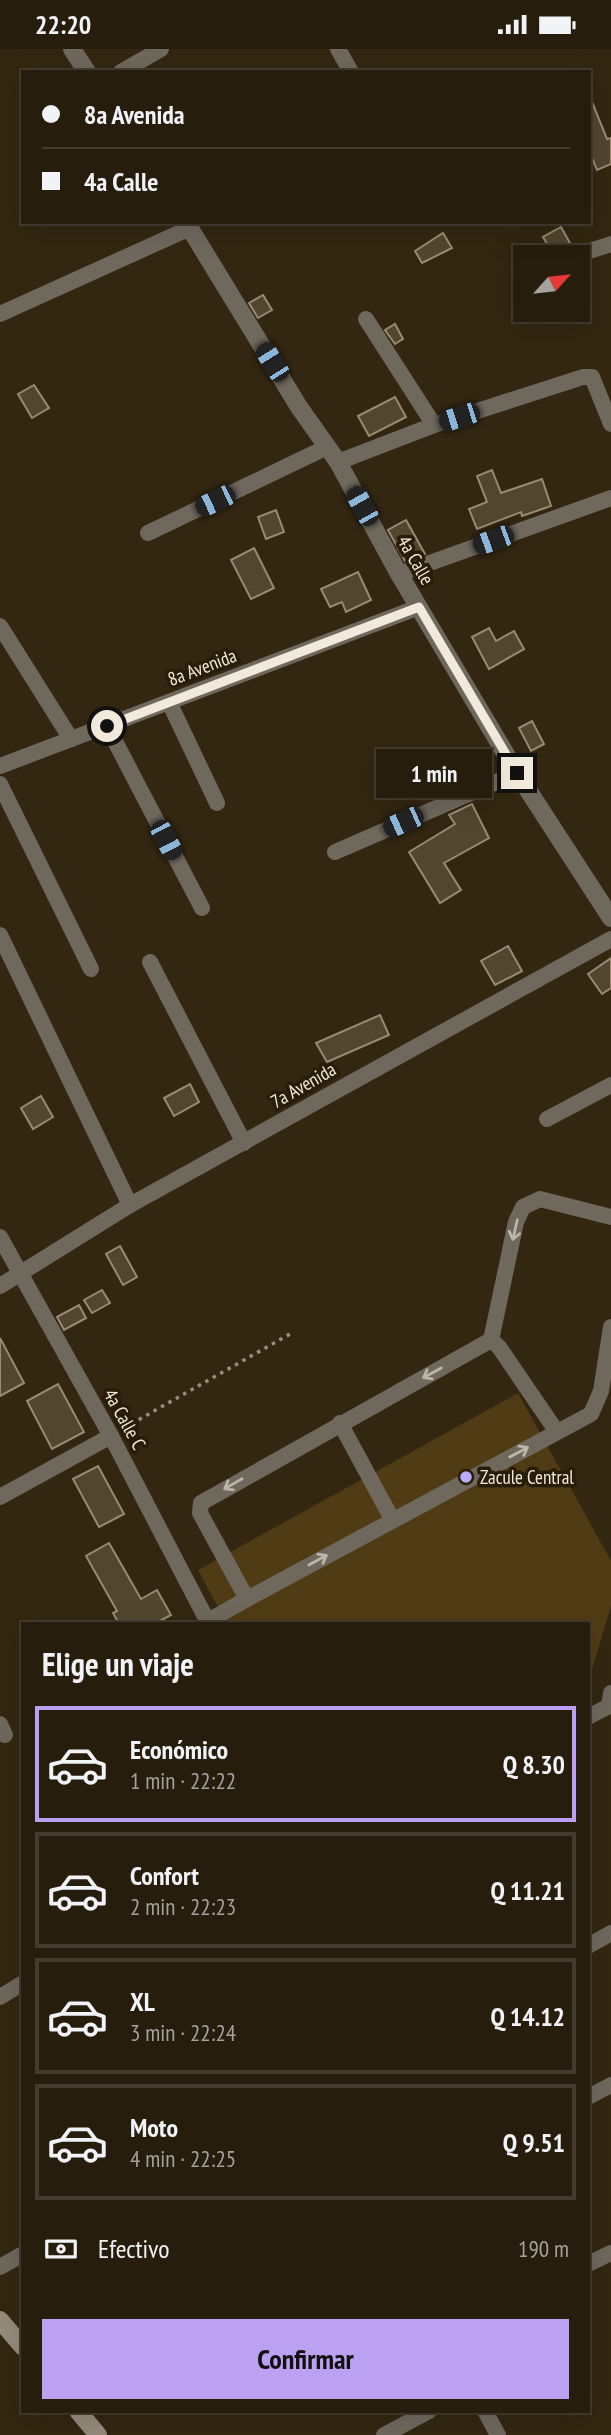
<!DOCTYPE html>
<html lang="es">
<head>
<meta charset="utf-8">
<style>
  body { margin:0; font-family:"PT Sans Narrow",sans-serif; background:#322a1b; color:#f1f3f6; height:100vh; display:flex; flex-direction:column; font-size:26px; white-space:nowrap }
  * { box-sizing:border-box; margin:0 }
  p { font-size:23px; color:#a4a29d }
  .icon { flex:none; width:38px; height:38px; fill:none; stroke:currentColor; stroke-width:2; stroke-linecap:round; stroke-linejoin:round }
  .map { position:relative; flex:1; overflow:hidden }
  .details { position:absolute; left:21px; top:1573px; width:569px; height:791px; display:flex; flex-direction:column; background:#261d0d; border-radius:0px; box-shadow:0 7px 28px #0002,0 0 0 2px #423b2e }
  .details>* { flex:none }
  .guide { position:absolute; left:21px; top:21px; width:570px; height:154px; border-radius:0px; box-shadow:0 7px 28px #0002,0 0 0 2px #423b2e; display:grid; align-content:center; height:154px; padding:0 21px; background:#261d0d }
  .needle { width:46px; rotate:63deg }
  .buttons { position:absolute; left:513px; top:196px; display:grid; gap:14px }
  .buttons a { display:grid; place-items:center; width:77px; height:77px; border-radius:0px; background:#261d0d; box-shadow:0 7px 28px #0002,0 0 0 2px #423b2e; font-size:35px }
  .end { position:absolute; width:32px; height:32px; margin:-16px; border:9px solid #f0e9dc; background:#111; box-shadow:0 0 0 4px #111 }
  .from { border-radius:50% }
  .bubble { position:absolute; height:49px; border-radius:0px; background:#261d0d; box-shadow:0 7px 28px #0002,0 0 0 2px #423b2e; font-size:23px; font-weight:600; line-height:49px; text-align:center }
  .car { position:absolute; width:21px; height:42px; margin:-21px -10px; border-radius:9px; box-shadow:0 0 5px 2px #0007; background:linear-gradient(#222 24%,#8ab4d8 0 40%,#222 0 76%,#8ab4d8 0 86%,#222 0) }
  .guide b { display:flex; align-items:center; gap:24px; height:66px; font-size:26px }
  .guide b+b { border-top:2px solid #423b2e }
  .guide i { width:18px; height:18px; background:#f1f3f6 }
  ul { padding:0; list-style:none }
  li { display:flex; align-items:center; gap:21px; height:116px; margin:0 14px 10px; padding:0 7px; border:4px solid #423b2e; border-radius:0px }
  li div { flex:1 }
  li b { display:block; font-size:26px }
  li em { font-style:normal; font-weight:600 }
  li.selected { border-color:#bca0f2 }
  li>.icon { width:63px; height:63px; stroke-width:1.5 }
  h2 { padding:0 21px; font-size:32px; line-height:84px }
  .pay { display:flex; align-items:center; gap:18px; height:77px; padding:0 21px; font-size:26px }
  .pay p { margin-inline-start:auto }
  .action { display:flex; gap:14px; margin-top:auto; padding:14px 21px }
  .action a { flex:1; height:80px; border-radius:0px; background:#bca0f2; color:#111; font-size:28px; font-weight:600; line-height:80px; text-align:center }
  .status { display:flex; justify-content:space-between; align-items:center; height:49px; padding:0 35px; background:#261d0d; direction:ltr }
  .status svg { height:19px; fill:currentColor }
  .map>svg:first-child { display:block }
  .green { fill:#503c14 }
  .building { fill:#52462f; stroke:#998b73; stroke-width:2 }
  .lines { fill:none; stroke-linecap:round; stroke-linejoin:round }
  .path { stroke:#968d7c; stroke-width:3.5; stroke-dasharray:3.5 5; stroke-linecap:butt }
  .minor { stroke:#6e685d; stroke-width:16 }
  .tertiary { stroke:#6e685d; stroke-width:18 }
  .secondary { stroke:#948b7b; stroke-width:18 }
  .oneway { stroke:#bcb5a9 }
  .route { stroke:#f0e9dc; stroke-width:9 }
  .poi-dot { fill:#b8abf7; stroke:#291d08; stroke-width:2.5 }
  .labels { text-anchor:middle; stroke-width:7; stroke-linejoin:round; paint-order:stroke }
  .street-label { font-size:19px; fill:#f0e9dc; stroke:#291d08 }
  .poi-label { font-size:19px; fill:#f0e9dc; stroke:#291d08; text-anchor:start }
</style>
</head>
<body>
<div class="status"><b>22:20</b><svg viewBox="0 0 49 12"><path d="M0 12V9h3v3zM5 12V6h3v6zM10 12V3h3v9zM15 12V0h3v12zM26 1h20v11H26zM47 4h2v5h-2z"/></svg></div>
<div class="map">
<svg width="611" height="2386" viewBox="0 0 611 2386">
  <rect width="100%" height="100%" fill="#332711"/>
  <!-- green -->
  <polygon class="green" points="518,1344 611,1512 611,1557 588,1634 588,1575 227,1575 198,1521"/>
  <!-- building -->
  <g class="building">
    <polygon points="590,48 607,90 611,89 611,115 597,121 590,104"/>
    <polygon points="561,178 570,194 552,204 543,188"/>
    <polygon points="443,184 452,199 422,214 415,202"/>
    <polygon points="263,246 272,261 258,269 249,254"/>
    <polygon points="395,275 403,290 395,295 385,281"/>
    <polygon points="34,336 49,359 32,369 18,345"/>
    <polygon points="395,348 406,368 369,387 358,367"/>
    <polygon points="492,421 501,444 542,430 551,457 522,467 521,463 477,480 469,460 487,453 477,427"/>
    <polygon points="276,461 284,483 266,490 258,468"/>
    <polygon points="406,471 425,505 405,512 388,481"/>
    <polygon points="254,499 274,539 251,550 231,511"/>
    <polygon points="358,523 371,551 346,563 342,553 330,558 321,540"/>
    <polygon points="489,579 496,592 514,582 524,600 489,620 472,588"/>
    <polygon points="532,672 544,695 531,702 519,679"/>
    <polygon points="472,755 489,789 444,814 461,841 440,854 409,803 455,775 449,766"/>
    <polygon points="508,897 522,922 495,936 481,912"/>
    <polygon points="611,909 611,939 602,945 588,925"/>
    <polygon points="380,966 389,986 327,1013 316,994"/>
    <polygon points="190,1035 199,1053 174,1067 164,1049"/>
    <polygon points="41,1047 53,1068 33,1080 21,1059"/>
    <polygon points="120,1197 137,1228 123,1236 106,1205"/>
    <polygon points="102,1241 110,1254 92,1264 84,1251"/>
    <polygon points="79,1256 86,1269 64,1281 57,1268"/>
    <polygon points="0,1289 24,1334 0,1347"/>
    <polygon points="58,1335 84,1383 52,1400 27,1352"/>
    <polygon points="98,1417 124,1465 99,1478 73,1430"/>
    <polygon points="109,1494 141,1550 157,1541 171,1566 154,1575 119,1575 113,1564 117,1562 86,1507"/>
  </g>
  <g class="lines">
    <!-- path -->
    <polyline class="path" points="124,1379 290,1285"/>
    <!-- minor -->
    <g class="minor">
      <polyline points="338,0 351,23"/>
      <polyline points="121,23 161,0"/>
      <polyline points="571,208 611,195"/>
      <polyline points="0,265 190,179"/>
      <polyline points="434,376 583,328 592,328 611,375"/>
      <polyline points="338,413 434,376 366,270"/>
      <polyline points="148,484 327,398"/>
      <polyline points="399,525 611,449"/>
      <polyline points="0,577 71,690"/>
      <polyline points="169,653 217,754"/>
      <polyline points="107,677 202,859"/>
      <polyline points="0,717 419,558"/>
      <polyline points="0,735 91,920"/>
      <polyline points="335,803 517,724"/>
      <polyline points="0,886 130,1156"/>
      <polyline points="150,913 244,1094"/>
      <polyline points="547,1070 611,1036"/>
      <polyline points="611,1168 540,1150 523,1158 516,1173 491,1291 201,1454 200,1464 247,1550 591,1365 601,1342 611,1278"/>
      <polyline points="0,1188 111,1387 209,1575"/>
      <polyline points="0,1237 130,1156 611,890"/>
      <polyline points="491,1291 499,1298 557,1383"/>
      <polyline points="340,1374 392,1470"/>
      <polyline points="0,1448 111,1387"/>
      <polyline points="208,1572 247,1550"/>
      <polyline points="588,1668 609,1657 611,1644"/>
      <polyline points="0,1675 5,1686"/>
      <polyline points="588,1897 611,1884"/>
      <polyline points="0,1948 23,1934"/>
      <polyline points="588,2048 611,2036"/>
      <polyline points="588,2215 611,2204"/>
      <polyline points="0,2218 23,2205"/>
      <polyline points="485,2362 498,2386"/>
      <polyline points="384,2386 429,2362"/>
    </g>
    <!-- tertiary -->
    <g class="tertiary">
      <polyline points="72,0 87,23"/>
      <polyline points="186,173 299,358 338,413 399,525 517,724 611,869"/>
    </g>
    <!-- secondary -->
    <g class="secondary">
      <polyline points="0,2271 23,2298"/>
      <polyline points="78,2362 98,2386"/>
    </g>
  </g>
  <!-- one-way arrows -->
  <defs><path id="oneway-shaft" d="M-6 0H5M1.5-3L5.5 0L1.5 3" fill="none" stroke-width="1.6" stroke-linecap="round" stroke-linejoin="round" transform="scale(1.75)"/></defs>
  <g class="oneway">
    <use href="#oneway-shaft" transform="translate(515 1181) rotate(103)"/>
    <use href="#oneway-shaft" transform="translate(432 1324) rotate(151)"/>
    <use href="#oneway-shaft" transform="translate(519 1403) rotate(-28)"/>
    <use href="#oneway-shaft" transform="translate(233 1435) rotate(150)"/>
    <use href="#oneway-shaft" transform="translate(318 1511) rotate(-29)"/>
  </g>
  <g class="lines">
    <!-- route -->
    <polyline class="route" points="107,677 419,558 517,724"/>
  </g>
  <!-- markers -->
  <circle class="poi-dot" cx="466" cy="1428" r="7"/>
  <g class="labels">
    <!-- street labels -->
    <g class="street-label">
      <text transform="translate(416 511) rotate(60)" y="7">4a Calle</text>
      <text transform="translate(202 618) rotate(-21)" y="7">8a Avenida</text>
      <text transform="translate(303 1036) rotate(-30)" y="7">7a Avenida</text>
      <text transform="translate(125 1370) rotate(61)" y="7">4a Calle C</text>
    </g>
    <!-- poi labels -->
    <g class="poi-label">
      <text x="480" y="1435">Zacule Central</text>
    </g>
  </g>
</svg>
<div class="buttons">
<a><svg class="needle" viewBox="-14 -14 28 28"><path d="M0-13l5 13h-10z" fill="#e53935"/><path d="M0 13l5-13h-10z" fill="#a4a29d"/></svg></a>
</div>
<i class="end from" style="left:107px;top:677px"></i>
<i class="end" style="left:517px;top:724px"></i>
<div class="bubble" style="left:376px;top:700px;width:116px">1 min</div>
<i class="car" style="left:272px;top:313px;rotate:328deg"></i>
<i class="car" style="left:459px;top:368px;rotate:252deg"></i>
<i class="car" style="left:215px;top:452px;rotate:244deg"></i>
<i class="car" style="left:362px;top:457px;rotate:331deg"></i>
<i class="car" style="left:493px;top:491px;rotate:250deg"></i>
<i class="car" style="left:403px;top:773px;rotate:246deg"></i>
<i class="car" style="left:166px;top:791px;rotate:152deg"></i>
<div class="guide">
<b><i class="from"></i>8a Avenida</b>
<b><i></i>4a Calle</b>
</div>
<section class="details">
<h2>Elige un viaje</h2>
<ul>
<li class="selected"><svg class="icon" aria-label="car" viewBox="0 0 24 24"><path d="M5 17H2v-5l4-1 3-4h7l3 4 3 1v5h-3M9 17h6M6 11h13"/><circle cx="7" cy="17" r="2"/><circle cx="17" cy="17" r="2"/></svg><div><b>Económico</b><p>1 min · 22:22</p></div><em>Q 8.30</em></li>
<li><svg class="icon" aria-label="car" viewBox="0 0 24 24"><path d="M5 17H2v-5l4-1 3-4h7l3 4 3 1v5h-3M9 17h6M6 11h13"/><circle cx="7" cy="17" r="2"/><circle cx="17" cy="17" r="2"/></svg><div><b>Confort</b><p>2 min · 22:23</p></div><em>Q 11.21</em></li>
<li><svg class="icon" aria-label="car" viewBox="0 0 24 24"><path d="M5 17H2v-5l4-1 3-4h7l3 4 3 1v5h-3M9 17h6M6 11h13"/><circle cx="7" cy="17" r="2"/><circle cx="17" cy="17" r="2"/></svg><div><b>XL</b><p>3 min · 22:24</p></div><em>Q 14.12</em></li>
<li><svg class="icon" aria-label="car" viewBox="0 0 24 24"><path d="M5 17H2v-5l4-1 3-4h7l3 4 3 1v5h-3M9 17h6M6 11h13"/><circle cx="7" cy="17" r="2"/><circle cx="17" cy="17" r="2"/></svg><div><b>Moto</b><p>4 min · 22:25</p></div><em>Q 9.51</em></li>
</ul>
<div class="pay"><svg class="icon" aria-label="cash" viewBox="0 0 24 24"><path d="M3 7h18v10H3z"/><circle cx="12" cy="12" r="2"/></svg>Efectivo<p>190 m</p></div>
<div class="action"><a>Confirmar</a></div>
</section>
</div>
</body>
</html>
